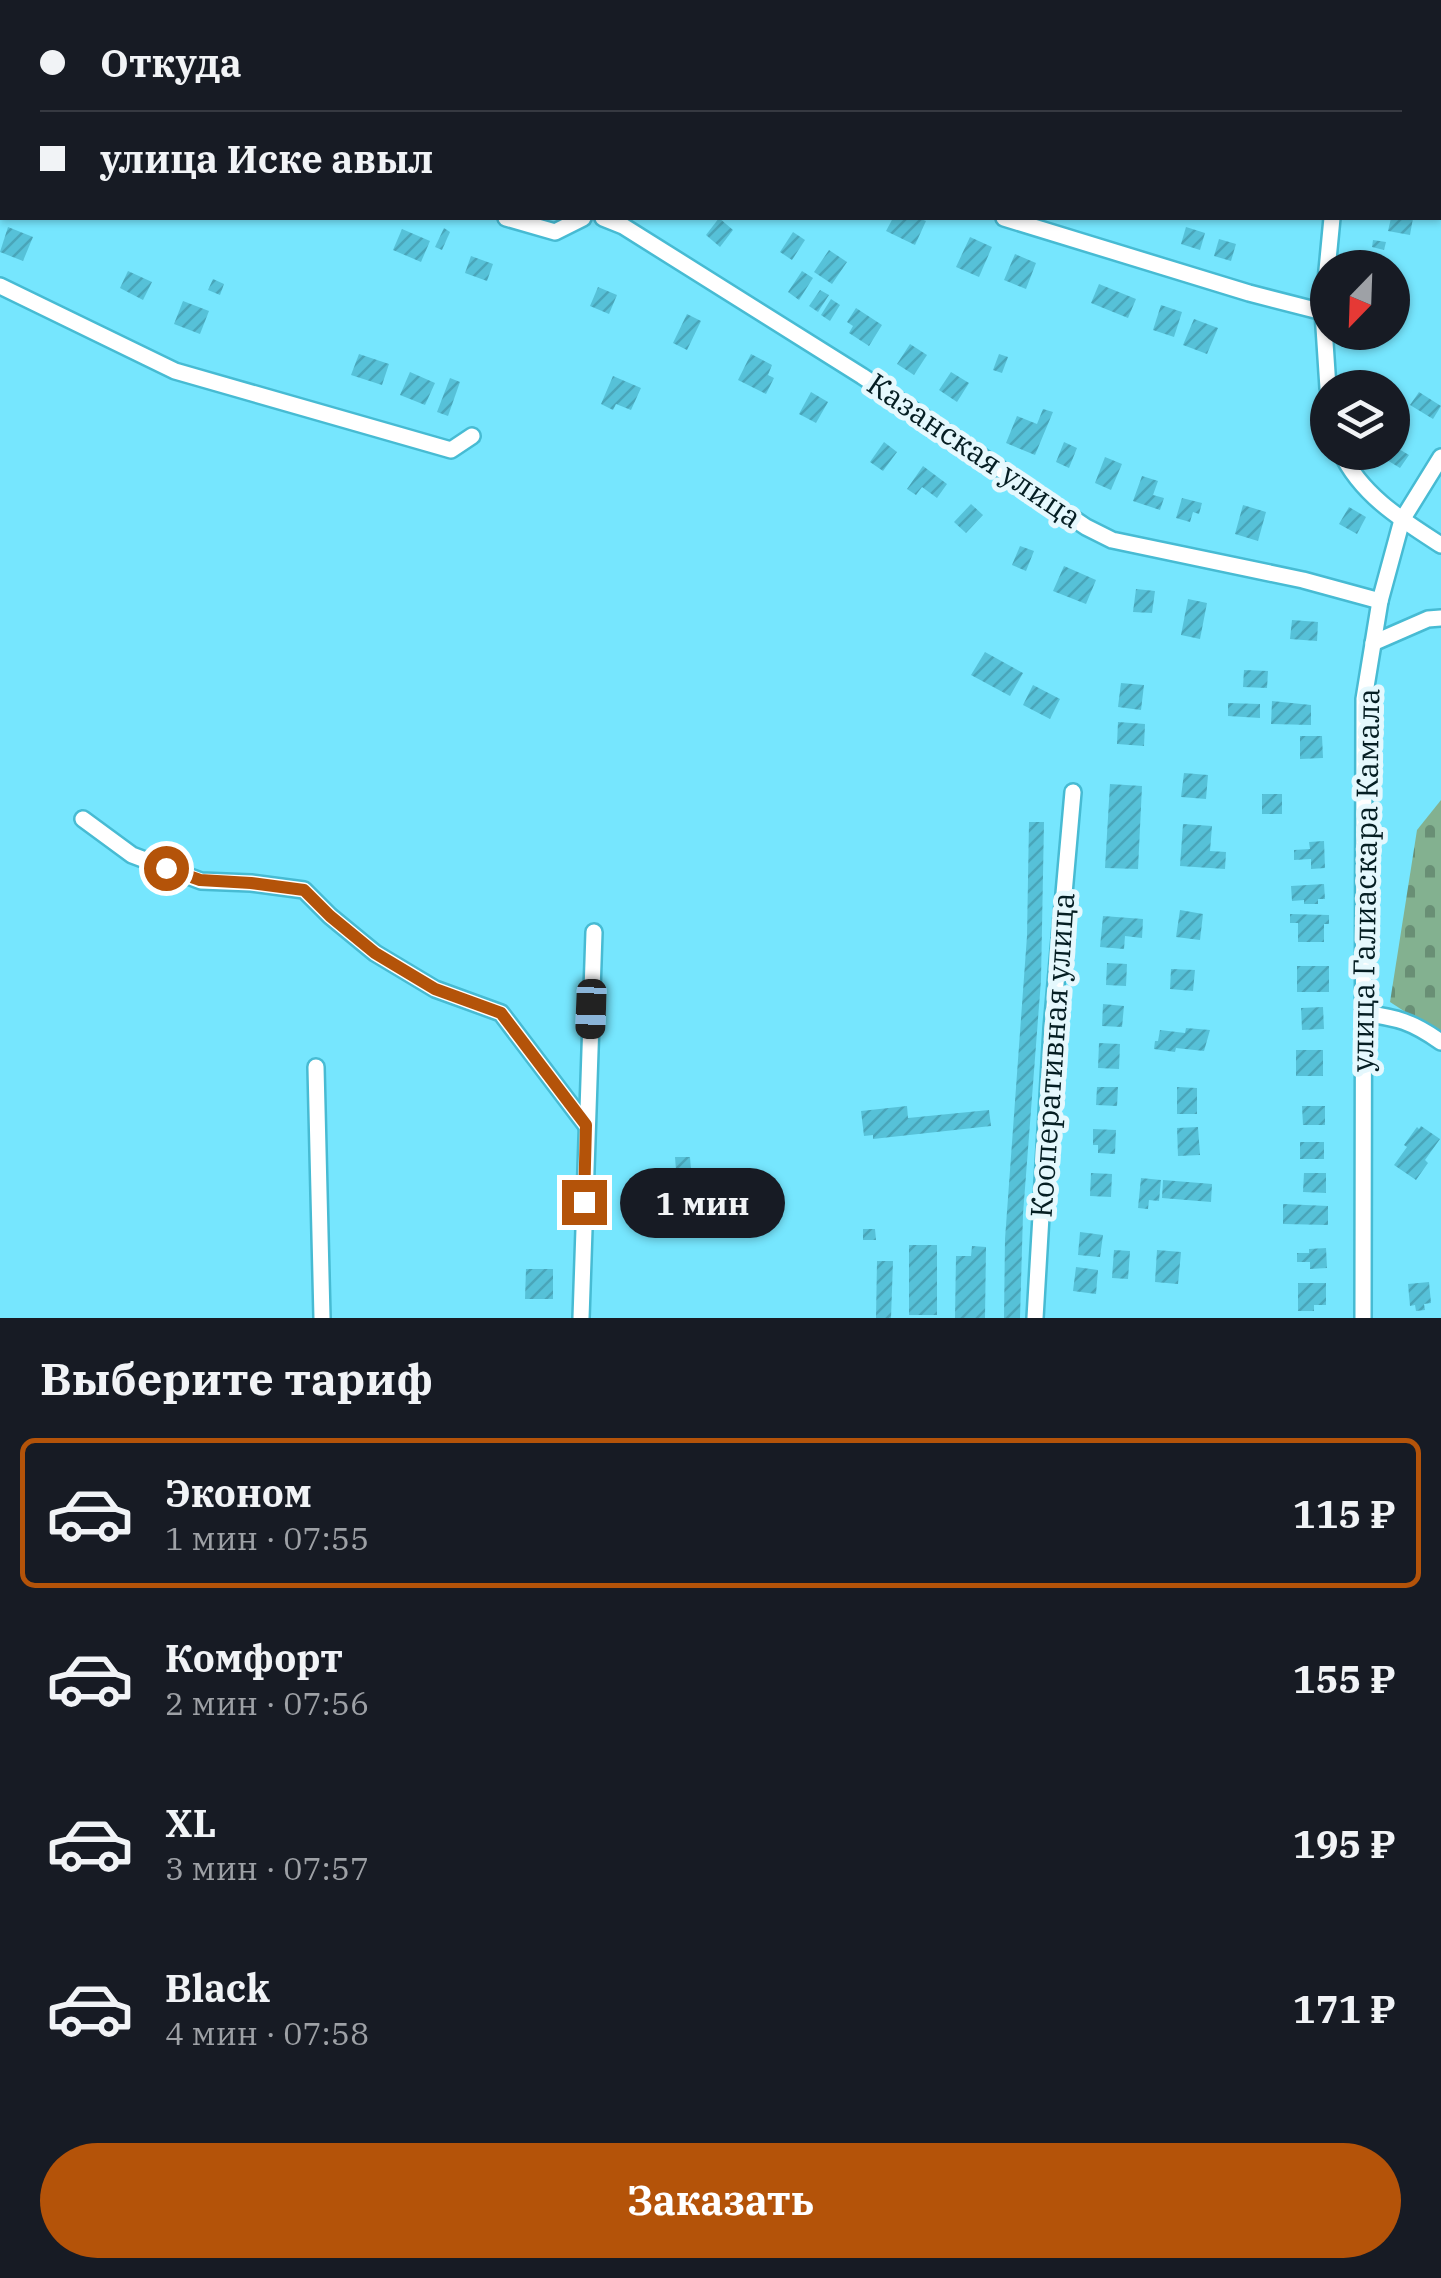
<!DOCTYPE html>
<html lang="ru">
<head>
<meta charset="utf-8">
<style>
  body { margin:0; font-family:"IBM Plex Serif",serif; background:#20242c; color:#f1f3f6; height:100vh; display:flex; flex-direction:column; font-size:38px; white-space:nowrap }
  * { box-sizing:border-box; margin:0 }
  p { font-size:32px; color:#9ea1a6 }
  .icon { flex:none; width:55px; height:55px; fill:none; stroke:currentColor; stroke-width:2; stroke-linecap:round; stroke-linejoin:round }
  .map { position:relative; height:1318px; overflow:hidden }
  .sheet { display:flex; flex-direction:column; background:#171b24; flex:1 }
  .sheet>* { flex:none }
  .guide { position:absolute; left:0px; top:0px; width:1442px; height:220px; box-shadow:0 2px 8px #0004; display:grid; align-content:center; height:220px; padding:0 40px; background:#171b24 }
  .needle { width:65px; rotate:203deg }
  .controls { position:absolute; left:1310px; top:250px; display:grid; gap:20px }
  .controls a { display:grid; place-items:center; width:100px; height:100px; border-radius:50%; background:#171b24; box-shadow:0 2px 8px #0004; font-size:50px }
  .end { position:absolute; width:45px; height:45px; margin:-22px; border:12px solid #b45309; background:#fff; box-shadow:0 0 0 5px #fff }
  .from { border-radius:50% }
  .bubble { position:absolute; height:70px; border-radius:35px; background:#171b24; box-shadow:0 2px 8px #0004; font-size:32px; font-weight:700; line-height:70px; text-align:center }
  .car { position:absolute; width:30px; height:60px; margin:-30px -15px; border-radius:12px; box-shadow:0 0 8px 2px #0007; background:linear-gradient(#222 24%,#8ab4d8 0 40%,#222 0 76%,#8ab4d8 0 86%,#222 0) }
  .guide b { display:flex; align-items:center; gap:35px; height:95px; font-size:38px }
  .guide b+b { border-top:2px solid #363941 }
  .guide i { width:25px; height:25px; background:#f1f3f6 }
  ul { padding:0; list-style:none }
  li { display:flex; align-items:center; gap:30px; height:150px; margin:0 20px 15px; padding:0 20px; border:5px solid transparent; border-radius:15px }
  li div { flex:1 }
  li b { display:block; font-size:38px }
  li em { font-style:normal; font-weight:700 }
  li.selected { border-color:#b45309 }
  li>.icon { width:90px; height:90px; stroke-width:1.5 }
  h2 { padding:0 40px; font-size:45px; line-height:120px }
  .action { display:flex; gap:20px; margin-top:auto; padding:20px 40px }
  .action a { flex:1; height:115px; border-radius:60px; background:#b45309; color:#fff; font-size:40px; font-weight:700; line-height:115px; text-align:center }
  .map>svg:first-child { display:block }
  .cemetery { fill:url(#cemetery-stones) }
  .building { fill:url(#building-hatch) }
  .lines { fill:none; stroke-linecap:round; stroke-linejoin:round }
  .minor-casing { stroke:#47bbd3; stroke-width:20 }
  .minor { stroke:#fff; stroke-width:15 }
  .route { stroke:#b45309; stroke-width:12 }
  .labels { text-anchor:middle; stroke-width:10; stroke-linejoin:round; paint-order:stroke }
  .street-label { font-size:30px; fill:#051e23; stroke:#e5f8fd }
</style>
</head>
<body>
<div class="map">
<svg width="1441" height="1318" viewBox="0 0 1441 1318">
  <defs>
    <pattern id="cemetery-stones" width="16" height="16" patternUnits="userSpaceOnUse" patternTransform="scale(2.5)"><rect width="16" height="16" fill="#83b190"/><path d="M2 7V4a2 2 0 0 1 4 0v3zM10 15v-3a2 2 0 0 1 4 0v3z" fill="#698f75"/></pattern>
    <pattern id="building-hatch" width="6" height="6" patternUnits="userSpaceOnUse" patternTransform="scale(2.5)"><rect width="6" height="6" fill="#56c1d8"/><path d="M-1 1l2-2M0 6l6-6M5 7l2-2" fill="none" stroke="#49a5b9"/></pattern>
  </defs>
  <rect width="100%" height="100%" fill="#76e6fe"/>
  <!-- cemetery -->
  <polygon class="cemetery" points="1441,800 1441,1035 1390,1002 1417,830"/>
  <!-- building -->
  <g class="building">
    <polygon points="719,218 733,230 720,247 706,235"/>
    <polygon points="893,218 918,218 926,221 915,245 886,231"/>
    <polygon points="1391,218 1413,218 1410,235 1388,231"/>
    <polygon points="8,227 33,237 23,261 0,252"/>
    <polygon points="1186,227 1205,233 1200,250 1181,244"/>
    <polygon points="444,228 450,232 442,250 435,247"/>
    <polygon points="402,229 430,241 421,262 393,250"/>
    <polygon points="793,232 805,240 792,260 780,252"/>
    <polygon points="970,237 992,247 979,277 956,267"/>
    <polygon points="1219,239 1236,244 1231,261 1214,256"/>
    <polygon points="1373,240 1386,242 1384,250 1372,247"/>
    <polygon points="829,250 847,262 832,284 814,272"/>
    <polygon points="1015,254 1036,263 1026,289 1004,280"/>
    <polygon points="471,256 493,264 487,281 465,273"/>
    <polygon points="128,271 152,282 143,300 120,288"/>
    <polygon points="802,271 813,278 799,300 788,292"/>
    <polygon points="213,279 224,284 220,295 208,290"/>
    <polygon points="1099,284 1136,299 1128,318 1091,303"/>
    <polygon points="598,287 617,295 609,314 590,306"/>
    <polygon points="820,290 829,295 818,312 809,306"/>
    <polygon points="831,299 840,305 830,321 821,315"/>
    <polygon points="183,301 209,311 200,334 174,324"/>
    <polygon points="1161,305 1182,312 1174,337 1153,330"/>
    <polygon points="856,308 882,325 869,346 849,333 853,326 847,322"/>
    <polygon points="687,314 701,321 687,350 673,343"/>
    <polygon points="1194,319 1218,328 1207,354 1183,345"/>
    <polygon points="910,344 927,355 914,375 897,364"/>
    <polygon points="359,354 389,364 382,385 351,375"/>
    <polygon points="751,354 772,365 768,375 774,378 766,394 738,380"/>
    <polygon points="999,354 1008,357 1002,373 993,370"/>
    <polygon points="410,372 435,383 425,405 400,395"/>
    <polygon points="951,372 969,383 957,402 939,390"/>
    <polygon points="613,376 641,388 631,410 616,404 613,410 601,404"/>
    <polygon points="450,378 460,382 448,416 437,412"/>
    <polygon points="811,392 828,402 816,423 799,414"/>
    <polygon points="1419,392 1441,406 1433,419 1410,405"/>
    <polygon points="1043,409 1053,412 1035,455 1006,443 1017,416 1037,424"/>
    <polygon points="884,442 897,452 883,471 870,462"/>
    <polygon points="1064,442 1077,448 1069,468 1056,462"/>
    <polygon points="1392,445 1409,455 1400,468 1382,457 1385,452 1392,452"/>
    <polygon points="1105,457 1122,464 1111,490 1095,483"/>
    <polygon points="923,466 947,484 937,498 922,487 916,495 907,489"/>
    <polygon points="1142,476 1158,481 1153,495 1164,498 1160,510 1133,501"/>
    <polygon points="1182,498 1202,503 1199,514 1193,512 1190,522 1176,518"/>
    <polygon points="971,504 983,515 966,533 954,522"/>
    <polygon points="1243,505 1266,512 1258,541 1235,534"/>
    <polygon points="1349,507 1366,517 1357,534 1339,524"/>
    <polygon points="1020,546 1034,551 1026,571 1012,565"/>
    <polygon points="1064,566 1096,580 1086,604 1053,591"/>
    <polygon points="1136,589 1155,591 1152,613 1133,612"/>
    <polygon points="1188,599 1207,603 1200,639 1181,635"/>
    <polygon points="1292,620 1318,622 1317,641 1290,639"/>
    <polygon points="985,652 1023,673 1010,696 971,675"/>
    <polygon points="1244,670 1268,671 1267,688 1243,687"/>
    <polygon points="1121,683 1144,685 1141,710 1118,707"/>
    <polygon points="1033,685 1060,699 1050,719 1023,705"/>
    <polygon points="1272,701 1311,705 1311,725 1271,724"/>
    <polygon points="1228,703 1260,704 1260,718 1228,716"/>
    <polygon points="1118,722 1145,724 1144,746 1117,744"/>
    <polygon points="1300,736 1322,736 1323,758 1300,759"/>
    <polygon points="1184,773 1208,775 1206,799 1181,797"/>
    <polygon points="1110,784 1142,786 1138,869 1105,868"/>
    <rect x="1262" y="794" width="20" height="20"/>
    <polygon points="1029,822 1044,822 1041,980 1023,1214 1020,1318 1004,1318 1005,1239 1027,936"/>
    <polygon points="1183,824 1212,826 1210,851 1226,852 1225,869 1180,866"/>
    <polygon points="1324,841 1325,868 1311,869 1311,859 1294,860 1294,850 1310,849 1309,842"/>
    <polygon points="1324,884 1325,899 1318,899 1318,904 1304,904 1304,900 1292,901 1291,886"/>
    <polygon points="1180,910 1203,914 1200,940 1176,937"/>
    <polygon points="1290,914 1329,915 1329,924 1324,924 1324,942 1298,942 1298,923 1290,923"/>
    <polygon points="1103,916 1143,919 1142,938 1125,936 1124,949 1100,947"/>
    <polygon points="1107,963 1127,964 1126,986 1106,985"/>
    <rect x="1297" y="966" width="32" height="26"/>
    <polygon points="1171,969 1195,970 1193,991 1170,989"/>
    <polygon points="1103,1004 1124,1006 1122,1027 1102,1026"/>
    <polygon points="1323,1007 1324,1029 1302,1030 1301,1008"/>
    <polygon points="1186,1028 1210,1030 1204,1051 1176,1048 1175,1052 1154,1049 1155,1041 1158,1041 1160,1030 1185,1033"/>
    <polygon points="1099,1043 1120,1044 1119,1069 1098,1068"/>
    <rect x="1296" y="1050" width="27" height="26"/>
    <polygon points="1097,1087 1118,1087 1117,1106 1096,1105"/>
    <polygon points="1177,1087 1197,1088 1197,1114 1177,1114"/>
    <polygon points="907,1106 908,1118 989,1110 991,1126 873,1139 873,1135 864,1136 861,1111"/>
    <polygon points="1302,1106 1325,1106 1325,1125 1303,1125"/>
    <polygon points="1421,1126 1440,1139 1425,1160 1428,1163 1416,1180 1394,1165 1407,1147 1404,1145 1417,1127 1419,1129"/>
    <polygon points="1198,1127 1200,1155 1178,1156 1177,1128"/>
    <polygon points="1093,1129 1116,1130 1115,1154 1098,1153 1098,1145 1093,1145"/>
    <rect x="1300" y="1142" width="24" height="17"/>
    <polygon points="675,1157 690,1157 691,1170 676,1170"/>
    <polygon points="1091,1173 1112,1174 1111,1197 1090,1196"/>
    <polygon points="1304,1173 1326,1173 1326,1193 1303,1192"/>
    <polygon points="1141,1178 1161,1180 1159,1201 1149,1200 1148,1209 1138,1208"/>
    <polygon points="1163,1180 1212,1184 1211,1202 1162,1198"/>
    <polygon points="1283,1204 1328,1206 1328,1225 1283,1224"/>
    <polygon points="863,1229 875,1229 876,1240 863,1240"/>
    <polygon points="1080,1232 1103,1235 1100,1257 1078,1255"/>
    <rect x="909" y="1245" width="28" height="70"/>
    <polygon points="972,1246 986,1247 985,1318 955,1318 956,1256 971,1256"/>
    <polygon points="1326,1248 1327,1268 1310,1269 1310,1262 1297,1262 1297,1253 1309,1253 1309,1249"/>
    <polygon points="1114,1250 1130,1251 1128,1279 1112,1278"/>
    <polygon points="1157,1250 1181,1252 1178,1284 1155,1282"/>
    <polygon points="877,1261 893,1261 891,1318 876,1318"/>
    <polygon points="1076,1267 1098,1270 1096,1294 1073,1291"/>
    <polygon points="526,1269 553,1269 553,1299 525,1299"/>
    <polygon points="1429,1282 1431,1303 1424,1304 1425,1310 1416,1311 1415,1305 1410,1306 1408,1284"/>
    <polygon points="1298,1283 1326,1283 1326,1305 1314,1305 1314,1311 1298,1311"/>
  </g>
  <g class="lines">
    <defs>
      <g id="minor">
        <polyline points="618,0 620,2"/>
        <polyline points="899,0 906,2"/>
        <polyline points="1377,0 1381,2"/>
        <polyline points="1354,2 1355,0"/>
        <polyline points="0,26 2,27"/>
        <polyline points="1440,38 1441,39"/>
        <polyline points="506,218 555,232 583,218"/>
        <polyline points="603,218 623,226 862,376 1086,527 1112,540 1303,580 1380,601"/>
        <polyline points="1004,218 1249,293 1323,312"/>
        <polyline points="0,286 175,371 451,450 472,436"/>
        <polyline points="1328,388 1323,312 1332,218"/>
        <path d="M1341 452C1361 495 1402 520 1441 545"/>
        <polyline points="1373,643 1428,619 1441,618"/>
        <polyline points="83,819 132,855 201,881 251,883 304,890 330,916 375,953 435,989 501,1013 586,1125"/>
        <path d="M1363 1013C1398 1018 1411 1021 1441 1042"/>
        <polyline points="316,1067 322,1318"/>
        <polyline points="581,1318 594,932"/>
        <polyline points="1035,1318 1052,1029 1073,792"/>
        <polyline points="1363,1318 1364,699 1380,601 1402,520 1441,457"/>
      </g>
    </defs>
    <!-- minor casing -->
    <use href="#minor" class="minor-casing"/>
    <!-- minor -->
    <use href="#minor" class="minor"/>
  </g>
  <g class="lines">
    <!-- route -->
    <polyline class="route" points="166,868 200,880 251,883 304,890 330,916 375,953 435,989 501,1013 586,1125 584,1202"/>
  </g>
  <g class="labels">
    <!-- street labels -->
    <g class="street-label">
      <text transform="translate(974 451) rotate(34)" y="10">Казанская улица</text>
      <text transform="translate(1366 880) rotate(-89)" y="10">улица Галиаскара Камала</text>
      <text transform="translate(1053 1055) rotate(-86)" y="10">Кооперативная улица</text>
    </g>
  </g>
</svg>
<div class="controls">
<a><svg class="needle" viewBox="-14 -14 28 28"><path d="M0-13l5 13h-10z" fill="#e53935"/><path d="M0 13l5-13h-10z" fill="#9ea1a6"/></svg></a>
<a><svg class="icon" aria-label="layers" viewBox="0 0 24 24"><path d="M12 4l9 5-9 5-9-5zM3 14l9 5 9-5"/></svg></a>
</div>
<i class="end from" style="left:166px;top:868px"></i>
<i class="end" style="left:584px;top:1202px"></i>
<div class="bubble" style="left:620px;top:1168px;width:165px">1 мин</div>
<i class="car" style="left:591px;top:1009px;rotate:182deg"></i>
<div class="guide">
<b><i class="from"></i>Откуда</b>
<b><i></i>улица Иске авыл</b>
</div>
</div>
<section class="sheet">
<h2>Выберите тариф</h2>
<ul>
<li class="selected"><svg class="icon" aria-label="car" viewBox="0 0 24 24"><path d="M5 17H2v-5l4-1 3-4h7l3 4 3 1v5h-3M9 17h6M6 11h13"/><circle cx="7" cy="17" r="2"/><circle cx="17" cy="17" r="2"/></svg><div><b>Эконом</b><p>1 мин · 07:55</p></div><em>115 ₽</em></li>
<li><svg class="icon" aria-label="car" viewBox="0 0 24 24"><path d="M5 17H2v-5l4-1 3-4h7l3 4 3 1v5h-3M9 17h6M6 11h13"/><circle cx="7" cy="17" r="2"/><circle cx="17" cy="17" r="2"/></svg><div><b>Комфорт</b><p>2 мин · 07:56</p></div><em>155 ₽</em></li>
<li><svg class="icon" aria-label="car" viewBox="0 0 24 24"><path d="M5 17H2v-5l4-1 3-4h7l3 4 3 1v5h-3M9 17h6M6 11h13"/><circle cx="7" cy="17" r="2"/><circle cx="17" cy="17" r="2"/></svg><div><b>XL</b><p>3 мин · 07:57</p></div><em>195 ₽</em></li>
<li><svg class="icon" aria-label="car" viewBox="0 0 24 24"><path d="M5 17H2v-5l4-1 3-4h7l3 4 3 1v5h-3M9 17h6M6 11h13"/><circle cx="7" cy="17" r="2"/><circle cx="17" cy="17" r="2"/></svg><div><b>Black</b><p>4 мин · 07:58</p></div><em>171 ₽</em></li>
</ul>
<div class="action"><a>Заказать</a></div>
</section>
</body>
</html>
